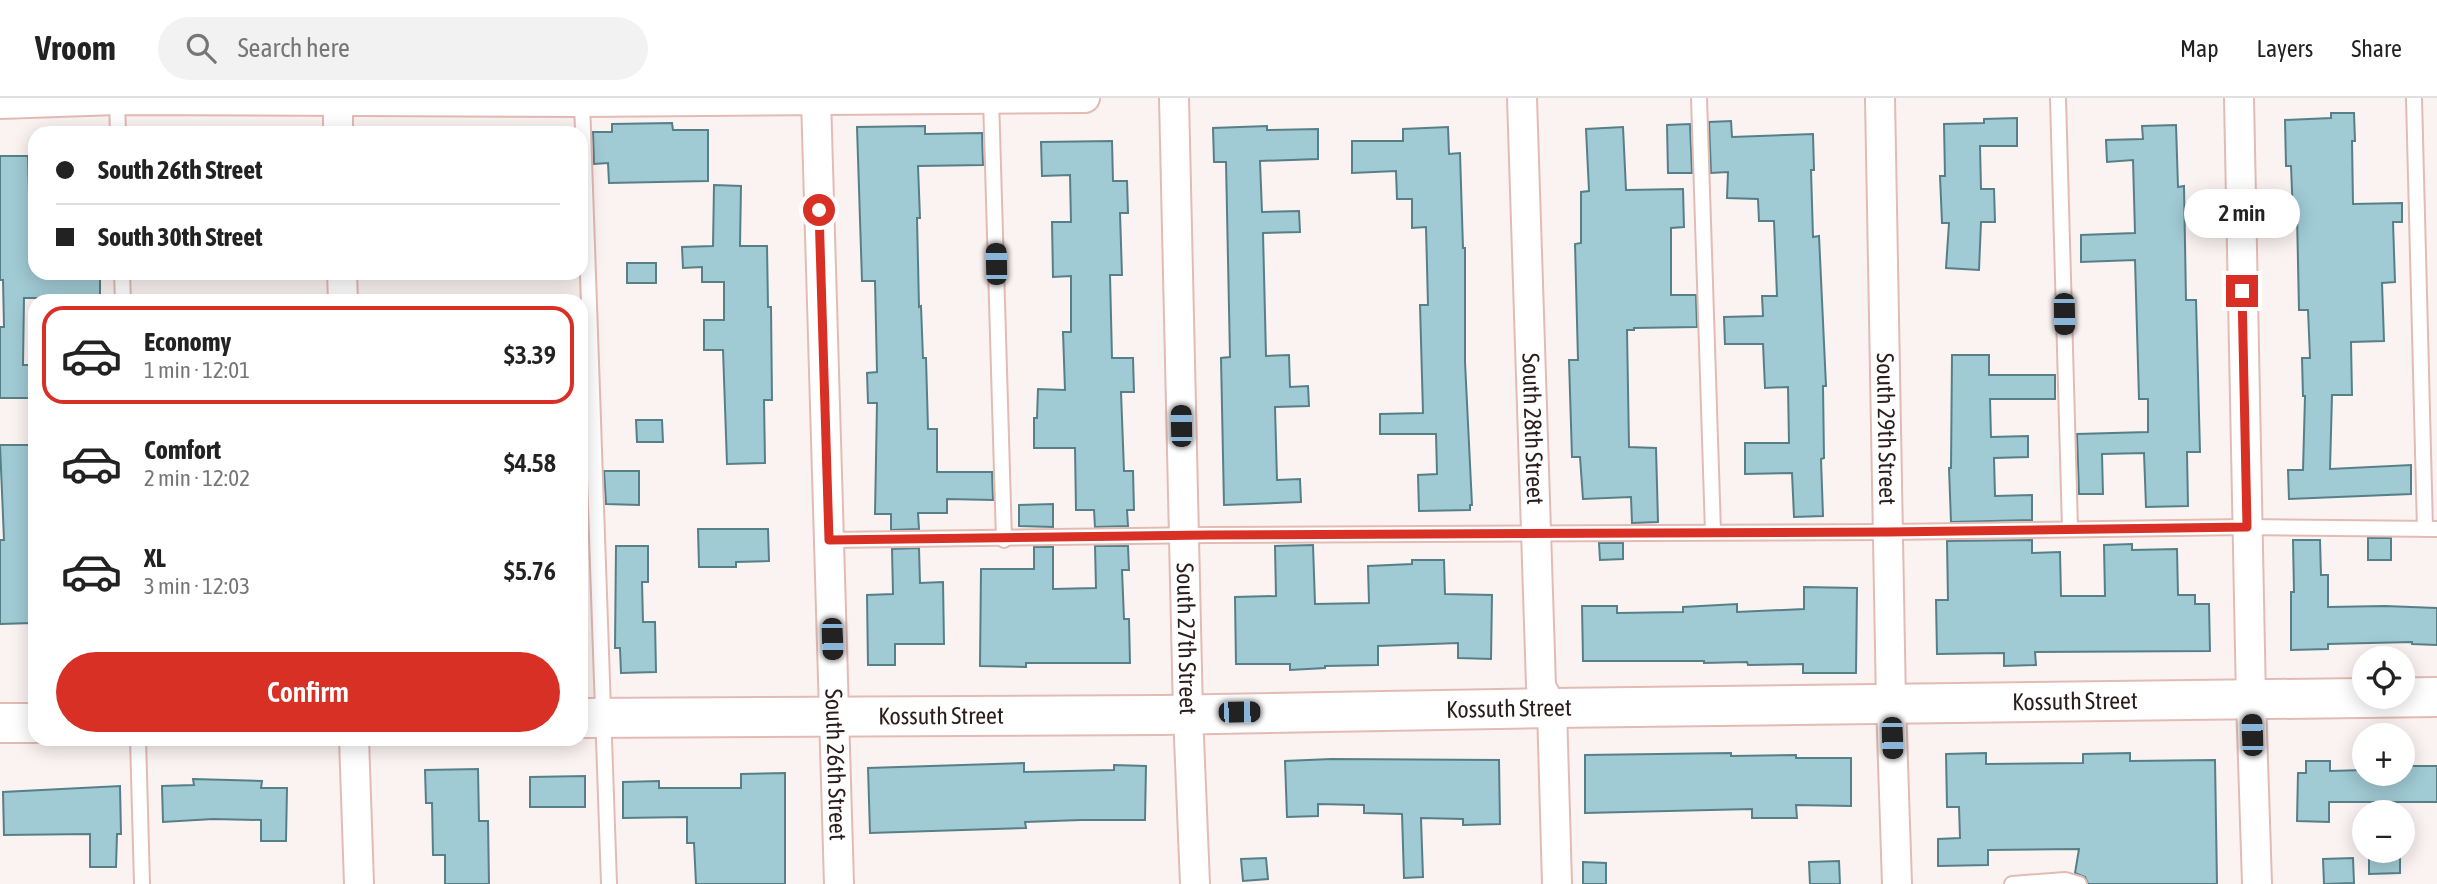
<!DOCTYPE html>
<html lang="en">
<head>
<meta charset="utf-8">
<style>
  body { margin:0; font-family:"Asap Condensed",sans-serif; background:#f2f2f2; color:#222; height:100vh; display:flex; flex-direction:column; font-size:26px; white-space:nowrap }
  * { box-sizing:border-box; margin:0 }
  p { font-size:23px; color:#767676 }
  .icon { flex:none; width:38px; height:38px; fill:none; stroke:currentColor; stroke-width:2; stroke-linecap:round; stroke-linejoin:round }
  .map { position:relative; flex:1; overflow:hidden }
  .panel { position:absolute; left:28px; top:196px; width:560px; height:452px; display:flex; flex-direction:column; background:#fff; border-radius:21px; box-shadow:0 4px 18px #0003 }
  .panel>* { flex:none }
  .hud { position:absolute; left:28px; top:28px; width:560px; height:154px; border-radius:21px; box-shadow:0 4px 18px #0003; display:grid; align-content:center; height:154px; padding:0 28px; background:#fff }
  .fabs { position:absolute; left:2352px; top:548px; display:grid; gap:14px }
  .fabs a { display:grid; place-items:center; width:63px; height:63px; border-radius:50%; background:#fff; box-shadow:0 4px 18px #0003; font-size:35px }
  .end { position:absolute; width:32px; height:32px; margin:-16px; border:9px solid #d93025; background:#fff; box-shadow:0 0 0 4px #fff }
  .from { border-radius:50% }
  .bubble { position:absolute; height:49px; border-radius:24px; background:#fff; box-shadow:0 4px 18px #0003; font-size:23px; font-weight:600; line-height:49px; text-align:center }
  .car { position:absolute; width:21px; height:42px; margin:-21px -10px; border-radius:9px; box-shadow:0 0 5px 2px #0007; background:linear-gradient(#222 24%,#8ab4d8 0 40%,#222 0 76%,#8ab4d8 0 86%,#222 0) }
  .hud b { display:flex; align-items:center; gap:24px; height:66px; font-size:26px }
  .hud b+b { border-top:2px solid #e0e0e0 }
  .hud i { width:18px; height:18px; background:#222 }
  ul { padding:12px 0 0; list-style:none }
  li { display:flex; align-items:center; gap:21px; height:98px; margin:0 14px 10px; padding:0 14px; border:4px solid transparent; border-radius:21px }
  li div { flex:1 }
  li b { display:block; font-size:26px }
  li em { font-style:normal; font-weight:600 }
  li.active { border-color:#d93025 }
  li>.icon { width:63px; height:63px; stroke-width:1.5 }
  .primary-button { display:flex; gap:14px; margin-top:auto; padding:14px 28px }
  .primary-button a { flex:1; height:80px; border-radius:42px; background:#d93025; color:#fff; font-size:28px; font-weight:600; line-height:80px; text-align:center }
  header { display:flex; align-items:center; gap:42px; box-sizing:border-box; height:98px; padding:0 35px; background:#fff; border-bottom:2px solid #e0e0e0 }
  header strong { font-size:33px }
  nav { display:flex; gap:38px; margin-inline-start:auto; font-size:24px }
  .search { width:490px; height:63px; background:#f2f2f2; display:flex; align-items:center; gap:18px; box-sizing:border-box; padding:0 24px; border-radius:38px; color:#767676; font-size:26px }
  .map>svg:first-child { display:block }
  .building { fill:#a0cad4; stroke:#577f88; stroke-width:2 }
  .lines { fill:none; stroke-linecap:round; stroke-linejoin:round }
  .lane-casing { stroke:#e3bbb5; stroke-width:18 }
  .street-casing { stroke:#e3bbb5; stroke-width:32 }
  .secondary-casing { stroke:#e3bbb5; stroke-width:42 }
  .lane { stroke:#fff; stroke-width:14 }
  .street { stroke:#fff; stroke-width:28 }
  .secondary { stroke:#fff; stroke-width:38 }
  .route { stroke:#d93025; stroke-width:9 }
  .labels { text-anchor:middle; stroke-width:6; stroke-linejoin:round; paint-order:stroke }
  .street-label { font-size:24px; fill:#2b1d1b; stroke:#fbf3f1 }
</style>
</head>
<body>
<header>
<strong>Vroom</strong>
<div class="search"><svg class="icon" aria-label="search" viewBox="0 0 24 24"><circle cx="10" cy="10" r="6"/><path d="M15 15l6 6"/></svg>Search here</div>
<nav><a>Map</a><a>Layers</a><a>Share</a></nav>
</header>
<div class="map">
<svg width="2437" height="786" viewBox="0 0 2437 786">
  <rect width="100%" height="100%" fill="#fbf3f1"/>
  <!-- building -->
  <g class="building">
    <polygon points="2331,15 2354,15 2355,43 2352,43 2353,106 2402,105 2402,124 2393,124 2395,184 2382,185 2384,243 2351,244 2352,297 2332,297 2330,371 2411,367 2411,396 2289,401 2288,372 2303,372 2305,298 2303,298 2302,260 2310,260 2308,212 2299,212 2297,117 2293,117 2291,68 2286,68 2285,22 2331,20"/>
    <polygon points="2017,20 2017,48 1980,48 1981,91 1994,91 1995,124 1981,124 1979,172 1946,170 1949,125 1942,125 1940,78 1945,78 1944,26 1984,25 1984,21"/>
    <polygon points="1731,23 1732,39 1813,36 1814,72 1811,72 1813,139 1819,138 1826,288 1823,288 1824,360 1821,361 1823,418 1794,419 1792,375 1745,376 1745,345 1789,345 1788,289 1765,290 1763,246 1725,246 1724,219 1763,218 1762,198 1777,198 1774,123 1759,123 1758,101 1727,100 1728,74 1711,75 1709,24"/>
    <polygon points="672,25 673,32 708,32 708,83 609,85 608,65 594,66 593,34 612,34 612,26"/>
    <polygon points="1690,26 1692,75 1668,75 1667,27"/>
    <polygon points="2176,27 2178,89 2184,88 2186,202 2196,202 2200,354 2187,354 2188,408 2146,409 2144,355 2102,356 2103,396 2079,396 2077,336 2148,334 2148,301 2139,301 2135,162 2081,164 2081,137 2135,135 2133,62 2107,64 2106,42 2143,41 2142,28"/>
    <polygon points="925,28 925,36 982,35 983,67 918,68 920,120 917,120 919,209 921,208 923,260 926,260 928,331 937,331 937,374 992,374 993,402 947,401 947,415 918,415 919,431 891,432 891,416 875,416 877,305 868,305 867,275 877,274 875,183 862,183 857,29"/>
    <polygon points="1267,28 1267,32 1318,31 1318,61 1260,63 1262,114 1299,113 1300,134 1263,135 1266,258 1289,257 1290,289 1308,288 1309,308 1275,309 1277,382 1300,381 1301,404 1224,407 1221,260 1230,259 1226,64 1214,64 1213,30"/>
    <polygon points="1448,29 1449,56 1460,55 1463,150 1465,150 1465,264 1472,407 1470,407 1470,412 1419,413 1418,377 1437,376 1436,336 1380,336 1380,316 1423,315 1420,207 1428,207 1426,129 1412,130 1412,101 1397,101 1396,73 1352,75 1352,43 1403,43 1403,31"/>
    <polygon points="1623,29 1626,92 1683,91 1684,129 1671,130 1671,197 1696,197 1697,229 1634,230 1634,232 1627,232 1629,349 1656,350 1658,424 1632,425 1631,399 1583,401 1580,359 1572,359 1569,262 1578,262 1575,146 1581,145 1581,94 1589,93 1586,31"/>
    <polygon points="1112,43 1113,83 1127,83 1128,115 1120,115 1122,177 1110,177 1112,260 1133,260 1134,294 1121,294 1124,373 1133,373 1134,412 1127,412 1128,428 1095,429 1094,412 1076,412 1075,350 1034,350 1034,320 1037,320 1038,291 1065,292 1063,234 1071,234 1071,178 1053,179 1052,124 1071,124 1070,77 1042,78 1041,44"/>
    <polygon points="0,58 28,58 29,96 35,96 35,175 45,175 45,177 100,175 100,200 24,200 23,267 35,267 35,300 0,300 0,229 4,229 3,182 0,182"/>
    <polygon points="714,87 741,88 740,148 767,148 768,209 771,209 772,302 764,302 765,365 727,366 723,252 704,252 704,222 724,222 724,184 702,184 702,169 683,170 682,149 713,148"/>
    <rect x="627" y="165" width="29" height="20"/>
    <polygon points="1952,257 1989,257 1989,277 2055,277 2055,301 1990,301 1991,339 2028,338 2028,359 1994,360 1995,398 2032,397 2032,422 1951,424 1949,370 1951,370"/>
    <polygon points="636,322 662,322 663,344 637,344"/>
    <polygon points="0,347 35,347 35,476 30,476 32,525 0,526 0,442 4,442"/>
    <polygon points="604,373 639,373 639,407 606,406"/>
    <polygon points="1053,406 1053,429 1019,428 1019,407"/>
    <polygon points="698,431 768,431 769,463 736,464 736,469 699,469"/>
    <rect x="2368" y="440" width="23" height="22"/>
    <polygon points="2032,442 2032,455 2060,454 2061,498 2105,498 2104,447 2132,446 2132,452 2177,451 2178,497 2195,497 2195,506 2209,506 2210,553 2035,554 2036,567 2004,568 2004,555 1937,556 1936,502 1948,502 1947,443"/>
    <polygon points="2293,442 2320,442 2321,477 2328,477 2328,509 2385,508 2437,510 2437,547 2412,546 2412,544 2328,546 2328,551 2291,552 2291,494 2294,494"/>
    <polygon points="1599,445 1623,445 1623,461 1600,462"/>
    <polygon points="1313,447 1315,506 1369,505 1368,468 1412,466 1412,462 1444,462 1445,496 1492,497 1491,561 1458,560 1458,545 1378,548 1378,567 1325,568 1325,570 1290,572 1290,566 1236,566 1235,499 1276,498 1275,448"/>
    <polygon points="616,448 648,448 648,484 642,484 643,524 655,524 656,574 621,575 620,550 615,550"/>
    <polygon points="1095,448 1128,448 1129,472 1122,472 1124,521 1129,521 1130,565 1026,565 1026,569 980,568 981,471 1034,471 1034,449 1053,449 1053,491 1096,490"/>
    <polygon points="919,450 920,485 943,484 944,546 895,546 895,567 868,567 867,497 893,496 892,451"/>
    <polygon points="1804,489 1857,490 1856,575 1803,575 1803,566 1748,567 1747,564 1704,565 1704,563 1583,563 1582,508 1617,508 1617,515 1683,514 1683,509 1737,506 1737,514 1804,511"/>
    <polygon points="1731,655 1731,658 1796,657 1796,660 1851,660 1851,708 1796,707 1797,720 1752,720 1752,711 1585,715 1585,657"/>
    <polygon points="1986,655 1986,666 2083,665 2083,656 2130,655 2130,663 2215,662 2217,786 2088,786 2085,779 2075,775 2079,751 1988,752 1988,767 1938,768 1938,741 1960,740 1959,709 1947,709 1946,656"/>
    <polygon points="1331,661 1499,662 1500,726 1463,727 1463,721 1421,720 1423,779 1404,780 1402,716 1364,715 1364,707 1318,706 1318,718 1287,719 1285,663"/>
    <polygon points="2306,663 2330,663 2330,673 2364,672 2364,676 2404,676 2404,668 2437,668 2437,704 2329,704 2329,724 2297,723 2298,675 2306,675"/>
    <polygon points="1024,665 1024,674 1114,672 1114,667 1146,668 1145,722 1081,722 1025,724 1026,730 870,735 868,670"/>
    <polygon points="478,671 479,723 488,723 489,786 445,786 445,757 433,757 432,705 426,705 425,672"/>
    <polygon points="785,675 785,786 696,786 694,745 687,745 687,719 623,720 623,684 659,683 659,690 741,690 741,676"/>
    <polygon points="585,678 585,709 530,709 530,679"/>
    <polygon points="193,681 262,683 261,690 287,690 286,743 261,743 261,722 213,721 163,724 162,688 194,687"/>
    <polygon points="120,688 121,736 117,736 116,769 90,769 90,736 4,737 3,694"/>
    <polygon points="2369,752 2400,752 2400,775 2369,776"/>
    <polygon points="1266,760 1268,781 1243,783 1241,761"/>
    <polygon points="2353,760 2354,785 2324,786 2323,761"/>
    <polygon points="1839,763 1840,786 1810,786 1809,764"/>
    <polygon points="1583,764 1606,765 1606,786 1583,786"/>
  </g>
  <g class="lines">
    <defs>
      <g id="lane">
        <polyline points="991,0 1004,442"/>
        <polyline points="1699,0 1713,434"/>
        <polyline points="2058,0 2070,431"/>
        <polyline points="2414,0 2425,431"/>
        <polyline points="117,2 118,35"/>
        <polyline points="582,4 609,786"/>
        <polyline points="122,175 123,203"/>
        <polyline points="829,442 1209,437 1888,434 2247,429 2437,431"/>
        <polyline points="138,640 142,786"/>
        <polyline points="2012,786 2065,782 2079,786"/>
      </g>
      <g id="street">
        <polyline points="338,0 338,35"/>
        <path id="s1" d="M816 0 839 786"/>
        <path id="s2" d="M1174 0 1188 616 1195 786"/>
        <path id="s3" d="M1522 0 1541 588 1552 610 1557 786"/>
        <path id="s4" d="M1880 0 1891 605 1897 786"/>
        <polyline points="2239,0 2251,601 2257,786"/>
        <polyline points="0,6 117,2 582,4 1085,0"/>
        <polyline points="342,175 343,203"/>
        <polyline points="354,640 359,786"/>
      </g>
      <g id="secondary">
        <path id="s5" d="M581 620 1162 617 1552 610 2437 599"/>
        <polyline points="0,625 35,625"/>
      </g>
    </defs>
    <!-- lane casing -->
    <use href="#lane" class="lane-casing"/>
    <!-- street casing -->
    <use href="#street" class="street-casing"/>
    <!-- secondary casing -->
    <use href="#secondary" class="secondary-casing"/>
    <!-- lane -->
    <use href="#lane" class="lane"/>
    <!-- street -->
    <use href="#street" class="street"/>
    <!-- secondary -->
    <use href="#secondary" class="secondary"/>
  </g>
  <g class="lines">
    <!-- route -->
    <polyline class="route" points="819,112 829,442 1209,437 1888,434 2247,429 2242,193"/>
  </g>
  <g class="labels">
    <!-- street labels -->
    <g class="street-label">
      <text dy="8" stroke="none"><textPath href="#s4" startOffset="331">South 29th Street</textPath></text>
      <text dy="8" stroke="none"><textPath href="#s3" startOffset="331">South 28th Street</textPath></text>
      <text dy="8" stroke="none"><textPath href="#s2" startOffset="541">South 27th Street</textPath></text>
      <text dy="8" stroke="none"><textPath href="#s5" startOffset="1494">Kossuth Street</textPath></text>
      <text dy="8" stroke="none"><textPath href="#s5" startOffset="928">Kossuth Street</textPath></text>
      <text dy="8" stroke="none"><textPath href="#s5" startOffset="360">Kossuth Street</textPath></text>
      <text dy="8" stroke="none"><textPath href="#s1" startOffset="667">South 26th Street</textPath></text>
    </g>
  </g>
</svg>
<div class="fabs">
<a><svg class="icon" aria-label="locate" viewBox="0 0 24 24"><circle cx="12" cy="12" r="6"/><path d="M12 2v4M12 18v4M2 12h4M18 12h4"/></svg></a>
<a>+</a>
<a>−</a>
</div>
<i class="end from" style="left:819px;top:112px"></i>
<i class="end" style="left:2242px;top:193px"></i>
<div class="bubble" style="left:2184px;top:91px;width:116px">2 min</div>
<i class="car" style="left:996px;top:166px;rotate:359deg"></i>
<i class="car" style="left:2064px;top:216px;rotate:179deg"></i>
<i class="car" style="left:1181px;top:328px;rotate:359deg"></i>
<i class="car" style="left:832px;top:541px;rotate:178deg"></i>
<i class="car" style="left:1239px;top:614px;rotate:89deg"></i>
<i class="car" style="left:2252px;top:637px;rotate:358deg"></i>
<i class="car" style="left:1892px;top:640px;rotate:178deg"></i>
<div class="hud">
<b><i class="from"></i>South 26th Street</b>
<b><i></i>South 30th Street</b>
</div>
<section class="panel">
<ul>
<li class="active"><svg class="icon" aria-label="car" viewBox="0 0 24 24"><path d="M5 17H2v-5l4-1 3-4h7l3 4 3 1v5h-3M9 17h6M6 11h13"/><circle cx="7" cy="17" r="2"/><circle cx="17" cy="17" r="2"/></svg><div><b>Economy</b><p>1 min · 12:01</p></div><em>$3.39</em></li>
<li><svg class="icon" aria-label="car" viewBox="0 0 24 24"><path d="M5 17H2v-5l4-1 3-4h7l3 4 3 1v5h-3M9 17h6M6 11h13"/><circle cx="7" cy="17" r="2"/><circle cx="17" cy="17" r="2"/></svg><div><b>Comfort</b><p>2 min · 12:02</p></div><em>$4.58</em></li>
<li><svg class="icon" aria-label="car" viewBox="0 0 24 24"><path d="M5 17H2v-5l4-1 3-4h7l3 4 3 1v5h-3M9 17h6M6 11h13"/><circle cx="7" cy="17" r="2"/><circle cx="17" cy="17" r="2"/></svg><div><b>XL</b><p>3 min · 12:03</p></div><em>$5.76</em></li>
</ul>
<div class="primary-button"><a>Confirm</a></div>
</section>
</div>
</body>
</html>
